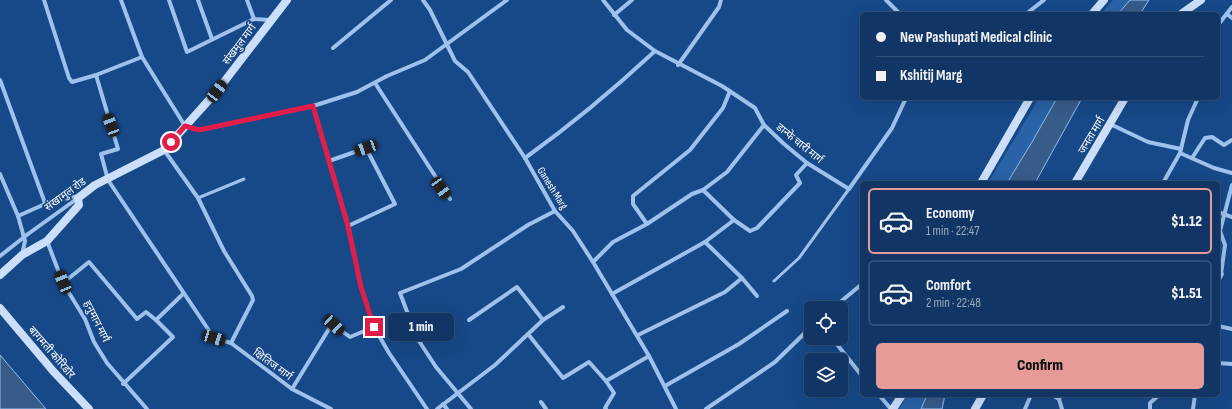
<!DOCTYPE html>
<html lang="en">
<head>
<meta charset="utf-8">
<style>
  body { margin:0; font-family:"Sofia Sans Condensed","Noto Sans Devanagari",sans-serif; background:#1e416e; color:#f1f3f6; height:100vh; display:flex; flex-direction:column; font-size:15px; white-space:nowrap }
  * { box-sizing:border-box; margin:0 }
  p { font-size:13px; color:#9cabbf }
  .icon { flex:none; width:22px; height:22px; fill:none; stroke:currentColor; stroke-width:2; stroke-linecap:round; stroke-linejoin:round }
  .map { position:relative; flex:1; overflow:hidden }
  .sheet { position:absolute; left:860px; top:181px; width:360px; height:216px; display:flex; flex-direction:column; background:#113665; border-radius:6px; box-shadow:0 4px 16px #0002,0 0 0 1px #305079 }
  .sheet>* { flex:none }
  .guide { position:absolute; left:860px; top:12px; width:360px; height:88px; border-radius:6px; box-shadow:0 4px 16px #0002,0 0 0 1px #305079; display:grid; align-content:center; height:88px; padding:0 16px; background:#113665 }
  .fabs { position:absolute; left:804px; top:301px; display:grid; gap:8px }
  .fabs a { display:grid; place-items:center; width:44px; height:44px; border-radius:6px; background:#113665; box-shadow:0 4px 16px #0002,0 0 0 1px #305079; font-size:20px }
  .end { position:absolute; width:18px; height:18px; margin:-9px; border:5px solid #e11d48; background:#fff; box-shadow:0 0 0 2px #fff }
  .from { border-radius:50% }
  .bubble { position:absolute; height:28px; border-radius:6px; background:#113665; box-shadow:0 4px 16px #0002,0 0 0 1px #305079; font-size:13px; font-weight:800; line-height:28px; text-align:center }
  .car { position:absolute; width:12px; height:24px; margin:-12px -6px; border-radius:5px; box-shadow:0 0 3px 1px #0007; background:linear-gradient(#222 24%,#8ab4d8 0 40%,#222 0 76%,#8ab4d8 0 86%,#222 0) }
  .guide b { display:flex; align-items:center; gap:14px; height:38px; font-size:15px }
  .guide b+b { border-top:1px solid #305079 }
  .guide i { width:10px; height:10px; background:#f1f3f6 }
  ul { padding:7px 0 0; list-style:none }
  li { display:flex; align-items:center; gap:12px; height:66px; margin:0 8px 6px; padding:0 8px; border:2px solid #305079; border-radius:6px }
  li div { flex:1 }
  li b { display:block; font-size:15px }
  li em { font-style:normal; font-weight:800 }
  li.current { border-color:#e69b98 }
  li>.icon { width:36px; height:36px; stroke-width:1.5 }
  .button { display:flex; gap:8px; margin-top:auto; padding:8px 16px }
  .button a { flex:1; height:46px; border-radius:6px; background:#e69b98; color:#111; font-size:16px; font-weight:800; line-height:46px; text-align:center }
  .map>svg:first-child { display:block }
  .green { fill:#2962a6 }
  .water { fill:#375c8a; stroke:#90bdf0 }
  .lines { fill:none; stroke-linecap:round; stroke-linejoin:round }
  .lane { stroke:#9dc2ee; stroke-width:3 }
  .street { stroke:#9dc2ee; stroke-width:4 }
  .secondary { stroke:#cbdffa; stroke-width:8 }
  .street-bridge { stroke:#9dc2ee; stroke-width:4 }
  .route { stroke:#e11d48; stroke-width:5 }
  .labels { text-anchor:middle; stroke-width:3.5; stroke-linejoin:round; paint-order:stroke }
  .street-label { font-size:11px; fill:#fff; stroke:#174887 }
</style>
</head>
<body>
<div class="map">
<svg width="1232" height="409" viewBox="0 0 1232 409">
  <rect width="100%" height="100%" fill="#174887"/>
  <!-- green -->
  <g class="green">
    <polygon points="1113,0 1130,0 1118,14 1101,14"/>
    <polygon points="1039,98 1057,98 1032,142 1007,183 988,183"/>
    <polygon points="908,395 927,395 921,409 899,409"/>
  </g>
  <!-- water -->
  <g class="water">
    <polygon points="1130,0 1149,0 1140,14 1118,14"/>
    <polygon points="1057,98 1082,98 1035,183 1007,183 1032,142"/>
    <polygon points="0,355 46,409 0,409"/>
    <polygon points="927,395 945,395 942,409 921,409"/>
  </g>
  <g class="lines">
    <!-- lane -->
    <g class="lane">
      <polyline points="198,198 244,179"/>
      <polyline points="774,281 799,258 849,189"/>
    </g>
    <!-- street -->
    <g class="street">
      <polyline points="44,0 69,78 72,82 96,75 118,149 101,154 108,180 214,338 231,343 292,389 331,409"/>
      <polyline points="121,0 142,57 185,126 199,130 313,106 357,92 387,76 425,60 507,0"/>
      <polyline points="169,0 187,52 254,19"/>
      <polyline points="198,0 212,39"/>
      <polyline points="247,0 254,19 271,20"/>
      <polyline points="423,0 430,10 455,61 468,72 525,158 555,211 573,231 593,262 649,356 676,409"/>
      <polyline points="603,0 627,30 655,51 722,86 755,108 764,125 784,144 807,163 849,189 892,128 906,98"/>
      <polyline points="886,0 900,14"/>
      <polyline points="1026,14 1044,0"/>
      <polyline points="1227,14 1232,18"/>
      <polyline points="614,15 632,0"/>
      <polyline points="1218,25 1232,7"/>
      <polyline points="333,48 391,0"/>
      <polyline points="678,65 719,7 721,0"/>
      <polyline points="96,75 142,57"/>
      <polyline points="0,80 45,203"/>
      <polyline points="375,83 450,199"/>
      <polyline points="313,106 348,226 395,204 366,148 329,161"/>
      <polyline points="1110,124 1148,142 1181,149"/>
      <polyline points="164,150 198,198 224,251 252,296 253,300 231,343"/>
      <polyline points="1180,153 1214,168 1232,173"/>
      <path d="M525 158C571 125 613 90 655 51"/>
      <polyline points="1192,158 1205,138 1212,137 1224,145 1232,140"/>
      <polyline points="0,174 18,216 63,196 78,197"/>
      <polyline points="1163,183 1180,153 1188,120 1198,98"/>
      <polyline points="703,190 734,220 750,231 757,228 800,183 796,175 807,163"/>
      <polyline points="1218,212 1232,217"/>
      <polyline points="18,216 25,241 22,255"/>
      <polyline points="647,224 633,204 633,196 690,150 723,108 730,91"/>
      <polyline points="348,226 361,287 374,327"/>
      <polyline points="28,234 78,198"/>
      <polyline points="47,241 63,283 85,319 94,342 107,363 147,409"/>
      <polyline points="705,242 742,278"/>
      <polyline points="593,262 613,242 647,224 692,194 703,190 727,172 764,125"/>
      <polyline points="1221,274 1225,245 1220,231 1232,185"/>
      <polyline points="1218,281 1222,274"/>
      <polyline points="63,283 89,262 137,319 146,312 156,320"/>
      <polyline points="612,294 705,242 734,220"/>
      <polyline points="833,308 862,284"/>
      <polyline points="469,320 517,287 543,320"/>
      <polyline points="1218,326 1232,329"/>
      <polyline points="528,334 563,378 589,362 606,381 614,393 605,408 606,409"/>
      <polyline points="638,335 725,292 742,278 757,296"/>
      <polyline points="832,338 862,376"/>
      <polyline points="1218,363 1232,364"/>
      <polyline points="606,381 649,356"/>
      <polyline points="123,384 173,337 156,320 183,294"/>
      <polyline points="665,386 739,344 787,311"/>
      <polyline points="292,389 332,324 350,337 374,327 389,353 427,409"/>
      <polyline points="879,395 891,409"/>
      <polyline points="1052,395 1059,399"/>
      <polyline points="1061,395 1059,399 1062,409"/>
      <polyline points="541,402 546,409"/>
      <polyline points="443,404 447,409"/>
      <polyline points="437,409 495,365 543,320 563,307"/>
      <polyline points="471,409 436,367 417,338 400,293 461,269 528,225 555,211"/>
      <polyline points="706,409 775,362 811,327"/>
      <polyline points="1025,409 1031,395"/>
      <polyline points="1150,409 1150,403 1159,395"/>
      <polyline points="1193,409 1195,395"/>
    </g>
    <!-- secondary -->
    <g class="secondary">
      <polyline points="1092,14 1104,0"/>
      <polyline points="1181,14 1201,0"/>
      <polyline points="981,183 1030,98"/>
      <polyline points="1075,183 1125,98"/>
      <polyline points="0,275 22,255 47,241 79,205 78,198 95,185 164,150 217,91 287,0"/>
      <polyline points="0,308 53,371 89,409"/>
      <polyline points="893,409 902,395"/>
      <polyline points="975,409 983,395"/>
    </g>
    <!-- street-bridge -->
    <polyline class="street-bridge" points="0,256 28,234"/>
  </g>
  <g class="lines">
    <!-- route -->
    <polyline class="route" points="171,142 185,126 199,130 313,106 348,226 361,287 374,327"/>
  </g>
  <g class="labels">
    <!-- street labels -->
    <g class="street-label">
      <text transform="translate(239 44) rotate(-53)" y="4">संखमुल मार्ग</text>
      <text transform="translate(1091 135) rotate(-59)" y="4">जनता मार्ग</text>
      <text transform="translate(800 143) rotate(39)" y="4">डान्फे चारी मार्ग</text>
      <text transform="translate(553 188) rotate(58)" y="4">Ganesh Marg</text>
      <text transform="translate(65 194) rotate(-36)" y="4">संखामुल रोड</text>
      <text transform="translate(97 321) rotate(63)" y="4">हनुमान मार्ग</text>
      <text transform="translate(52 352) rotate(49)" y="4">बागमती कोरिडोर</text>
      <text transform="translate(273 364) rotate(36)" y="4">क्षितिज मार्ग</text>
    </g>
  </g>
</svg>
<div class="fabs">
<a><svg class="icon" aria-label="locate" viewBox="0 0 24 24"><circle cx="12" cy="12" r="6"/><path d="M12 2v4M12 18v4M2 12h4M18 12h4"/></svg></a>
<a><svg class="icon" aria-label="layers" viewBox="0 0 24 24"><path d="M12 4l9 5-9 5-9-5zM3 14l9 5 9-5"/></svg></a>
</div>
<i class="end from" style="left:171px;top:142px"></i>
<i class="end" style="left:374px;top:327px"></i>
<div class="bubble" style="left:388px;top:313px;width:66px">1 min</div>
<i class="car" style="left:217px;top:91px;rotate:37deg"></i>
<i class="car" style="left:111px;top:125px;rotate:339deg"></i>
<i class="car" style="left:366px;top:148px;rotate:250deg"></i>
<i class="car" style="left:441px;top:188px;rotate:145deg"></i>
<i class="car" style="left:63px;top:282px;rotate:338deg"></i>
<i class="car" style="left:334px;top:325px;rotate:133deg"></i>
<i class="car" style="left:214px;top:338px;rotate:107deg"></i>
<div class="guide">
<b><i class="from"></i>New Pashupati Medical clinic</b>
<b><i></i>Kshitij Marg</b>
</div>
<section class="sheet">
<ul>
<li class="current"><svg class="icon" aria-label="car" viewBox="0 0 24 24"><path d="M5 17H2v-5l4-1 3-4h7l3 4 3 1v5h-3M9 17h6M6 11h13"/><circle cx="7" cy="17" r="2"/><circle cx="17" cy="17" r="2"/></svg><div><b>Economy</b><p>1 min · 22:47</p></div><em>$1.12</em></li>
<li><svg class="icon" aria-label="car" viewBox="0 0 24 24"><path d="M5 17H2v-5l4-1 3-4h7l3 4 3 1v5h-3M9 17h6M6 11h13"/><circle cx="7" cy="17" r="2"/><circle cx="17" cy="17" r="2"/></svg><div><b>Comfort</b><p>2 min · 22:48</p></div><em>$1.51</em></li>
</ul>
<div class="button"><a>Confirm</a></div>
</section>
</div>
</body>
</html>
